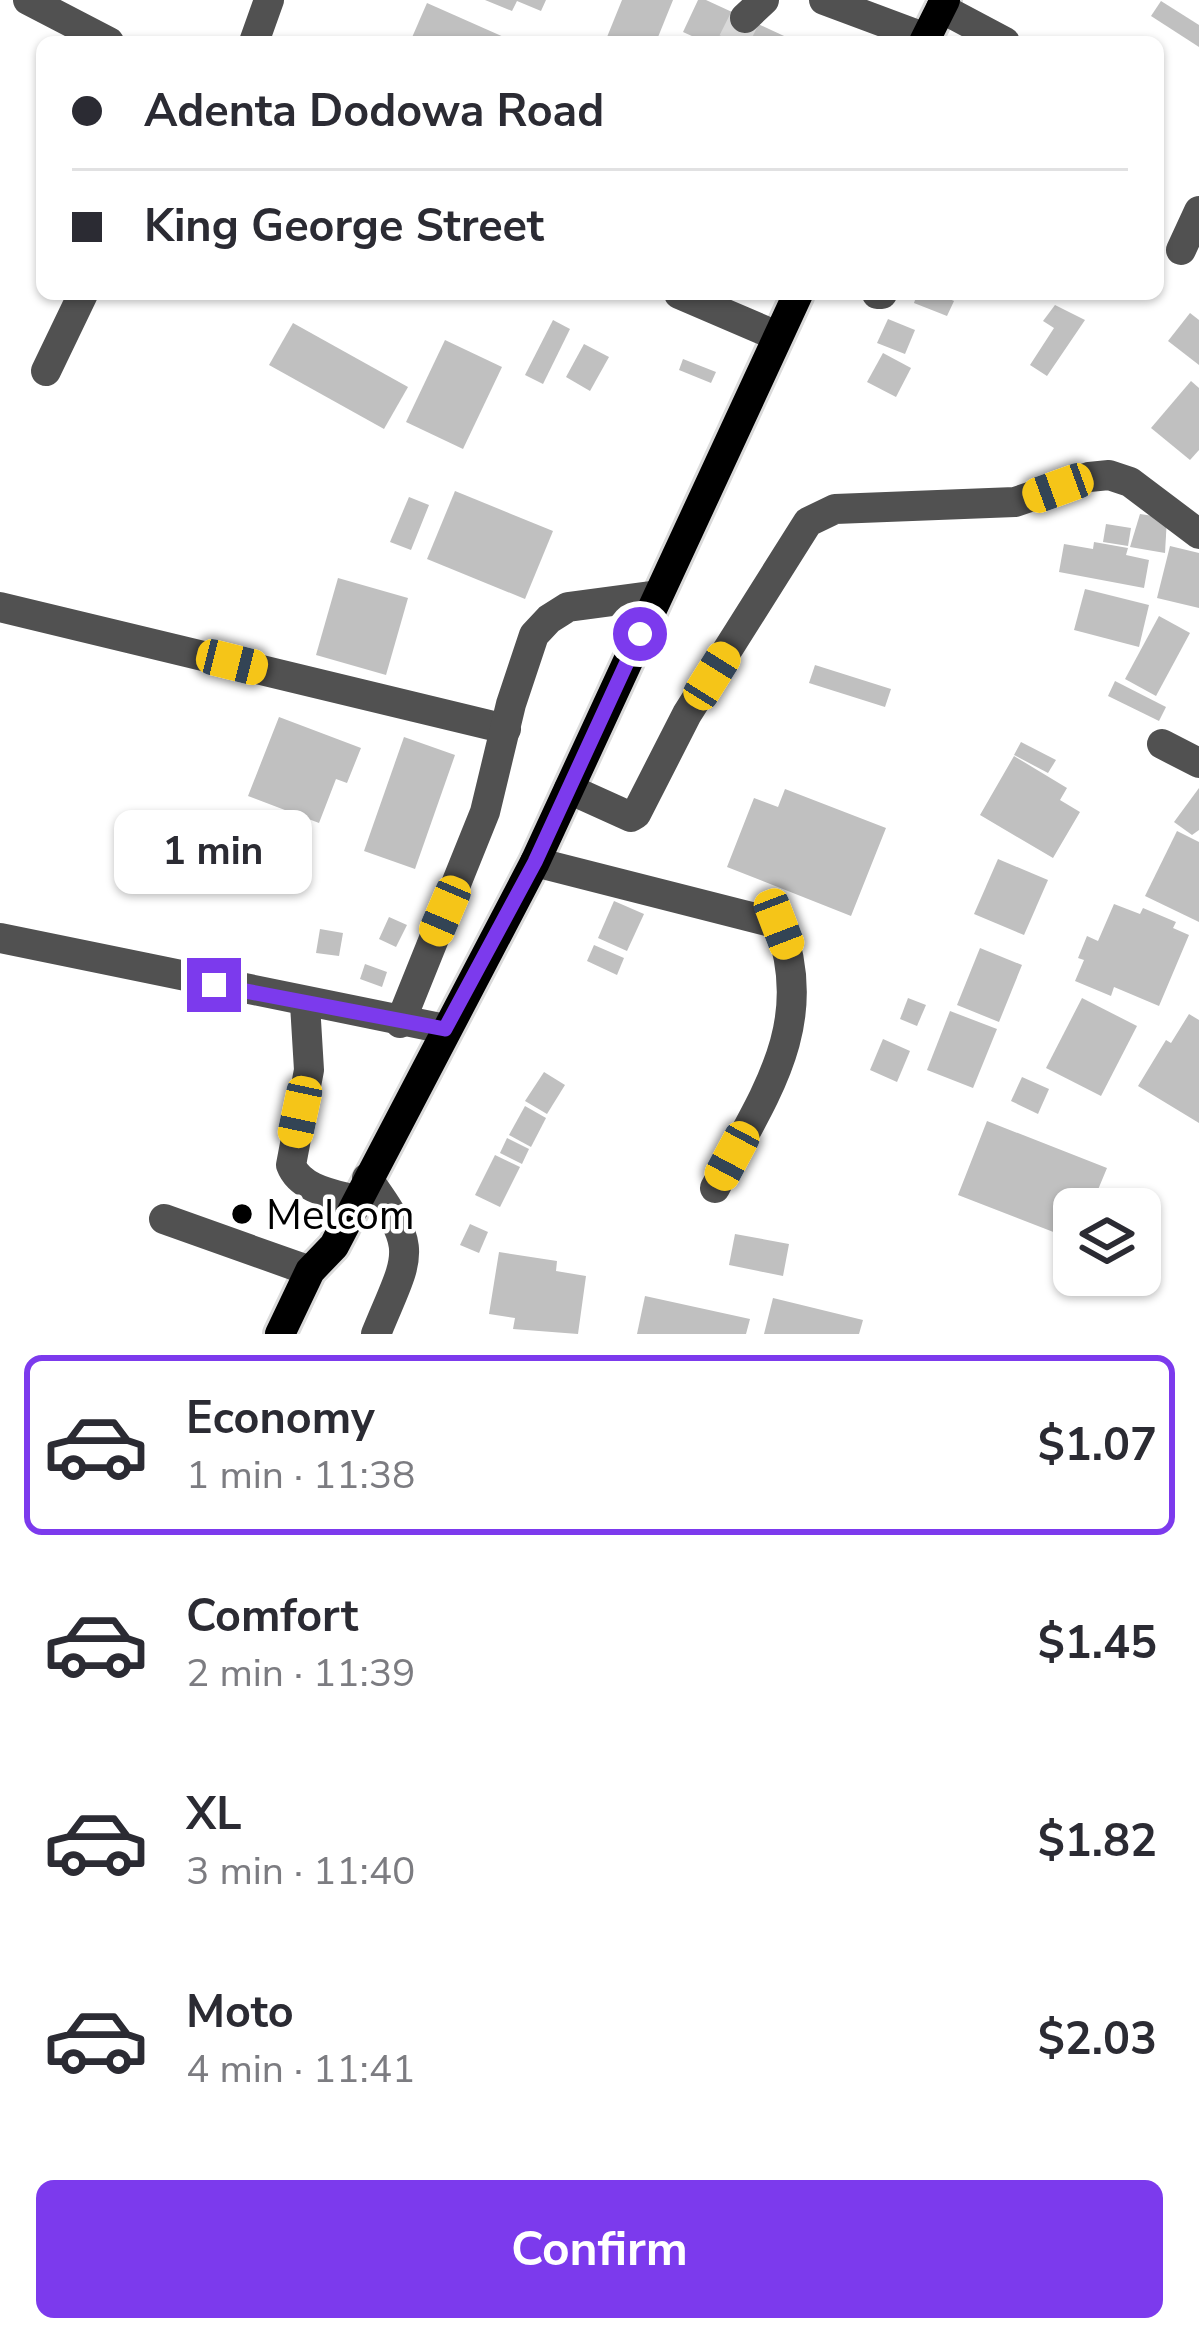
<!DOCTYPE html>
<html lang="en">
<head>
<meta charset="utf-8">
<style>
  body { margin:0; font-family:"Nunito Sans",sans-serif; background:#f2f2f3; color:#2b2b33; height:100vh; display:flex; flex-direction:column; font-size:45px; white-space:nowrap }
  * { box-sizing:border-box; margin:0 }
  p { font-size:39px; color:#7c7c81 }
  .icon { flex:none; width:66px; height:66px; fill:none; stroke:currentColor; stroke-width:2; stroke-linecap:round; stroke-linejoin:round }
  .map { position:relative; height:1334px; overflow:hidden }
  .sheet { display:flex; flex-direction:column; background:#fff; flex:1 }
  .sheet>* { flex:none }
  .hud { position:absolute; left:36px; top:36px; width:1128px; height:264px; border-radius:18px; box-shadow:0 3px 9px #0004; display:grid; align-content:center; height:264px; padding:0 36px; background:#fff }
  .controls { position:absolute; left:1053px; top:1188px; display:grid; gap:24px }
  .controls a { display:grid; place-items:center; width:108px; height:108px; border-radius:18px; background:#fff; box-shadow:0 3px 9px #0004; font-size:60px }
  .end { position:absolute; width:54px; height:54px; margin:-27px; border:15px solid #7c3aed; background:#fff; box-shadow:0 0 0 6px #fff }
  .from { border-radius:50% }
  .bubble { position:absolute; height:84px; border-radius:18px; background:#fff; box-shadow:0 3px 9px #0004; font-size:39px; font-weight:700; line-height:84px; text-align:center }
  .car { position:absolute; width:36px; height:72px; margin:-36px -18px; border-radius:15px; box-shadow:0 0 9px 3px #0007; background:linear-gradient(#f5c518 24%,#345 0 40%,#f5c518 0 76%,#345 0 86%,#f5c518 0) }
  .hud b { display:flex; align-items:center; gap:42px; height:114px; font-size:45px }
  .hud b+b { border-top:3px solid #e1e1e2 }
  .hud i { width:30px; height:30px; background:#2b2b33 }
  ul { padding:21px 0 0; list-style:none }
  li { display:flex; align-items:center; gap:36px; height:180px; margin:0 24px 18px; padding:0 12px; border:6px solid transparent; border-radius:18px }
  li div { flex:1 }
  li b { display:block; font-size:45px }
  li em { font-style:normal; font-weight:700 }
  li.active { border-color:#7c3aed }
  li>.icon { width:108px; height:108px; stroke-width:1.5 }
  .primary-button { display:flex; gap:24px; margin-top:auto; padding:24px 36px }
  .primary-button a { flex:1; height:138px; border-radius:18px; background:#7c3aed; color:#fff; font-size:48px; font-weight:700; line-height:138px; text-align:center }
  .map>svg:first-child { display:block }
  .building { fill:#c0c0c0 }
  .lines { fill:none; stroke-linecap:round; stroke-linejoin:round }
  .minor-tunnel { stroke:#d9d9d9; stroke-width:30; stroke-dasharray:30 15; stroke-linecap:butt }
  .major-casing { stroke:#dbdbdb; stroke-width:36 }
  .minor { stroke:#515151; stroke-width:30 }
  .major { stroke:#000; stroke-width:30 }
  .route { stroke:#7c3aed; stroke-width:15 }
  .poi-dot { fill:#000; stroke:#fff; stroke-width:4.5 }
  .labels { text-anchor:middle; stroke-width:9; stroke-linejoin:round; paint-order:stroke }
  .poi-label { font-size:42px; fill:#000; stroke:#fff; text-anchor:start }
</style>
</head>
<body>
<div class="map">
<svg width="1199" height="1334" viewBox="0 0 1199 1334">
  <rect width="100%" height="100%" fill="#fff"/>
  <!-- building -->
  <g class="building">
    <polygon points="485,0 546,0 541,11 517,1 512,11"/>
    <polygon points="622,0 673,0 656,42 605,42"/>
    <polygon points="698,0 706,0 797,42 705,42 683,32"/>
    <polygon points="1161,1 1199,25 1199,47 1151,16"/>
    <polygon points="427,3 515,42 410,42"/>
    <polygon points="917,294 938,294 954,301 947,316 914,303"/>
    <polygon points="1055,305 1085,320 1047,376 1030,365 1054,328 1043,321"/>
    <polygon points="1190,313 1199,320 1199,365 1168,341"/>
    <polygon points="888,319 915,330 905,354 877,343"/>
    <polygon points="553,320 570,329 543,384 525,375"/>
    <polygon points="293,323 408,387 384,429 269,365"/>
    <polygon points="445,340 502,367 463,449 406,422"/>
    <polygon points="584,344 609,357 590,391 566,377"/>
    <polygon points="883,353 911,368 896,397 867,382"/>
    <polygon points="683,359 716,372 711,383 679,370"/>
    <polygon points="1191,381 1199,388 1199,450 1190,460 1151,428"/>
    <polygon points="455,491 553,531 525,599 427,559"/>
    <polygon points="409,497 429,505 411,550 390,542"/>
    <polygon points="1140,514 1167,518 1165,553 1130,547"/>
    <polygon points="1106,524 1131,528 1128,546 1103,542"/>
    <polygon points="1094,542 1128,548 1126,555 1149,560 1144,588 1059,572 1064,544 1093,549"/>
    <polygon points="1170,546 1199,553 1199,608 1157,598"/>
    <polygon points="338,578 408,598 386,675 316,655"/>
    <polygon points="1085,589 1149,605 1139,647 1074,630"/>
    <polygon points="1159,616 1190,633 1156,696 1125,679"/>
    <polygon points="815,665 891,689 885,707 809,683"/>
    <polygon points="1115,681 1166,707 1159,721 1108,696"/>
    <polygon points="279,717 361,748 347,783 336,779 319,823 248,796"/>
    <polygon points="404,737 455,755 415,869 364,851"/>
    <polygon points="1021,742 1056,760 1048,773 1014,755"/>
    <polygon points="1014,756 1067,788 1060,800 1080,812 1053,858 980,815"/>
    <polygon points="1199,788 1199,830 1192,835 1174,822"/>
    <polygon points="785,789 886,828 851,916 727,867 754,798 778,807"/>
    <polygon points="1177,831 1199,842 1199,922 1145,896"/>
    <polygon points="998,859 1048,880 1024,935 974,914"/>
    <polygon points="614,901 644,914 627,951 598,938"/>
    <polygon points="1114,904 1140,914 1143,908 1176,922 1173,928 1189,935 1159,1006 1114,987 1111,996 1075,981 1084,960 1078,958 1087,936 1098,941"/>
    <polygon points="389,917 407,925 396,947 379,939"/>
    <polygon points="320,929 343,933 339,956 316,953"/>
    <polygon points="594,945 624,958 617,975 587,961"/>
    <polygon points="980,948 1022,965 999,1022 957,1005"/>
    <polygon points="365,964 387,972 382,987 360,979"/>
    <polygon points="908,998 926,1005 917,1026 900,1019"/>
    <polygon points="1082,998 1137,1026 1101,1096 1046,1068"/>
    <polygon points="950,1011 997,1029 973,1088 927,1070"/>
    <polygon points="1189,1014 1199,1020 1199,1123 1138,1086 1166,1040 1171,1043"/>
    <polygon points="883,1039 910,1051 897,1082 870,1070"/>
    <polygon points="544,1072 565,1085 547,1114 525,1101"/>
    <polygon points="1022,1077 1049,1089 1038,1114 1011,1101"/>
    <polygon points="525,1106 546,1118 531,1147 509,1135"/>
    <polygon points="987,1121 1107,1168 1090,1209 1074,1209 1074,1240 958,1195"/>
    <polygon points="507,1138 529,1149 522,1164 500,1153"/>
    <polygon points="495,1155 520,1167 500,1207 475,1195"/>
    <polygon points="470,1224 488,1232 479,1253 460,1245"/>
    <polygon points="735,1234 789,1244 783,1276 729,1265"/>
    <polygon points="499,1252 557,1261 556,1271 586,1276 578,1334 513,1329 515,1318 489,1314"/>
    <polygon points="645,1296 750,1319 746,1334 637,1334"/>
    <polygon points="773,1298 863,1320 859,1334 764,1334"/>
  </g>
  <g class="lines">
    <!-- minor-tunnel -->
    <polyline class="minor-tunnel" points="733,42 745,18"/>
    <defs>
      <g id="major">
        <polyline points="924,42 945,0"/>
        <polyline points="280,1334 310,1271 334,1246 535,862 798,294"/>
      </g>
    </defs>
    <!-- major casing -->
    <use href="#major" class="major-casing"/>
    <!-- minor -->
    <g class="minor">
      <polyline points="28,0 109,42"/>
      <polyline points="824,0 926,38"/>
      <polyline points="941,8 1005,42"/>
      <polyline points="745,18 764,0"/>
      <polyline points="254,42 269,0"/>
      <polyline points="1181,250 1199,211"/>
      <polyline points="679,294 777,336"/>
      <polyline points="877,294 882,294"/>
      <polyline points="46,371 83,294"/>
      <polyline points="0,607 506,729"/>
      <polyline points="1162,744 1199,763"/>
      <polyline points="569,789 631,817 636,814 687,714 808,522 835,509 1015,502 1089,477 1109,475 1130,482 1199,534"/>
      <path d="M535 862 779 924C818 1027 761 1100 715 1188"/>
      <polyline points="0,938 445,1029"/>
      <path d="M305 1004 309 1070 291 1165C300 1189 333 1194 355 1200"/>
      <polyline points="400,1023 485,812 511,704 534,635 549,619 568,607 658,595"/>
      <path d="M367 1178C421 1252 409 1253 376 1334"/>
      <polyline points="164,1219 310,1271"/>
    </g>
    <!-- major -->
    <use href="#major" class="major"/>
  </g>
  <g class="lines">
    <!-- route -->
    <polyline class="route" points="214,985 445,1029 535,862 640,634"/>
  </g>
  <!-- markers -->
  <circle class="poi-dot" cx="242" cy="1214" r="12"/>
  <g class="labels">
    <!-- poi labels -->
    <g class="poi-label">
      <text x="266" y="1229">Melcom</text>
    </g>
  </g>
</svg>
<div class="controls">
<a><svg class="icon" aria-label="layers" viewBox="0 0 24 24"><path d="M12 4l9 5-9 5-9-5zM3 14l9 5 9-5"/></svg></a>
</div>
<i class="end from" style="left:640px;top:634px"></i>
<i class="end" style="left:214px;top:985px"></i>
<div class="bubble" style="left:114px;top:810px;width:198px">1 min</div>
<i class="car" style="left:1058px;top:488px;rotate:250deg"></i>
<i class="car" style="left:232px;top:662px;rotate:104deg"></i>
<i class="car" style="left:712px;top:676px;rotate:32deg"></i>
<i class="car" style="left:445px;top:911px;rotate:203deg"></i>
<i class="car" style="left:779px;top:924px;rotate:159deg"></i>
<i class="car" style="left:300px;top:1112px;rotate:192deg"></i>
<i class="car" style="left:732px;top:1156px;rotate:208deg"></i>
<div class="hud">
<b><i class="from"></i>Adenta Dodowa Road</b>
<b><i></i>King George Street</b>
</div>
</div>
<section class="sheet">
<ul>
<li class="active"><svg class="icon" aria-label="car" viewBox="0 0 24 24"><path d="M5 17H2v-5l4-1 3-4h7l3 4 3 1v5h-3M9 17h6M6 11h13"/><circle cx="7" cy="17" r="2"/><circle cx="17" cy="17" r="2"/></svg><div><b>Economy</b><p>1 min · 11:38</p></div><em>$1.07</em></li>
<li><svg class="icon" aria-label="car" viewBox="0 0 24 24"><path d="M5 17H2v-5l4-1 3-4h7l3 4 3 1v5h-3M9 17h6M6 11h13"/><circle cx="7" cy="17" r="2"/><circle cx="17" cy="17" r="2"/></svg><div><b>Comfort</b><p>2 min · 11:39</p></div><em>$1.45</em></li>
<li><svg class="icon" aria-label="car" viewBox="0 0 24 24"><path d="M5 17H2v-5l4-1 3-4h7l3 4 3 1v5h-3M9 17h6M6 11h13"/><circle cx="7" cy="17" r="2"/><circle cx="17" cy="17" r="2"/></svg><div><b>XL</b><p>3 min · 11:40</p></div><em>$1.82</em></li>
<li><svg class="icon" aria-label="car" viewBox="0 0 24 24"><path d="M5 17H2v-5l4-1 3-4h7l3 4 3 1v5h-3M9 17h6M6 11h13"/><circle cx="7" cy="17" r="2"/><circle cx="17" cy="17" r="2"/></svg><div><b>Moto</b><p>4 min · 11:41</p></div><em>$2.03</em></li>
</ul>
<div class="primary-button"><a>Confirm</a></div>
</section>
</body>
</html>
